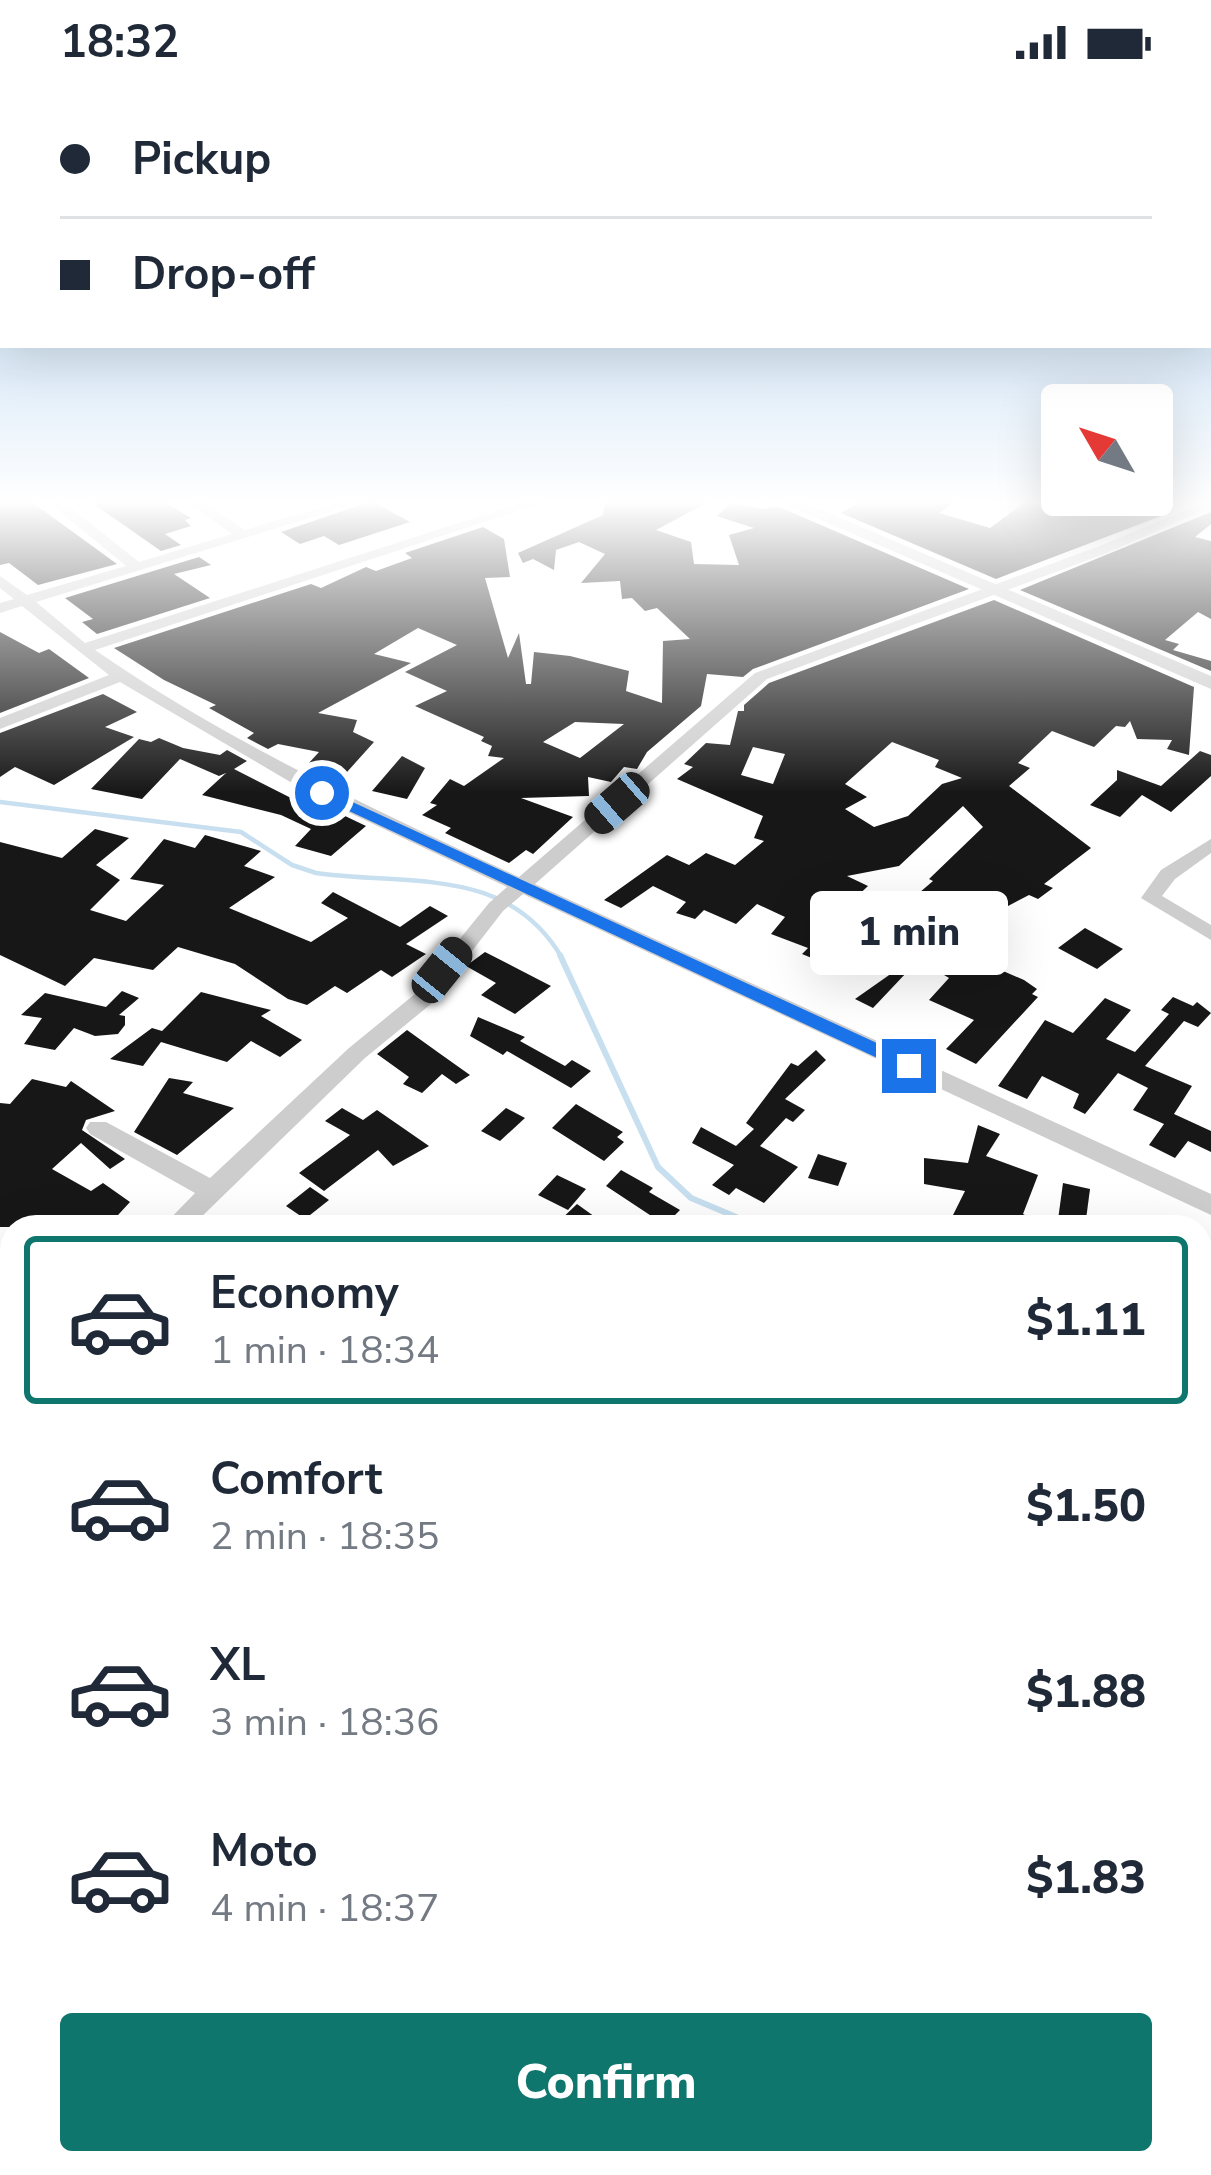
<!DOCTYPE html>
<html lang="en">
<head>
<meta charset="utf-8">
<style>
  body { margin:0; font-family:"Nunito Sans",sans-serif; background:#f2f2f3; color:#1f2937; height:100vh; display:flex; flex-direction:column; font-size:45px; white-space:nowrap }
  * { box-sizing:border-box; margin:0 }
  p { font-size:39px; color:#747a83 }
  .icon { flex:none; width:66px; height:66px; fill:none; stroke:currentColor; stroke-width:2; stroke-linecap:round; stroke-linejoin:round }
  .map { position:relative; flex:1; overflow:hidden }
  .side { position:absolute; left:0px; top:1131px; width:1212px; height:960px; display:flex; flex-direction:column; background:#fff; border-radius:36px 36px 0 0; box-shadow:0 12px 48px #0002 }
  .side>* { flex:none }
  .top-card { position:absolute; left:0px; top:0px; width:1212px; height:264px; box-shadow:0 12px 48px #0002; display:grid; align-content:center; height:264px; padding:0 60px; background:#fff }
  .needle { width:78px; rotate:309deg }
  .controls { position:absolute; left:1041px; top:300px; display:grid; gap:24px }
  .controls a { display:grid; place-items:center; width:132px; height:132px; border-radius:12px; background:#fff; box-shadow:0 12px 48px #0002; font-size:60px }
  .end { position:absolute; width:54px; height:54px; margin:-27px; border:15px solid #1a73e8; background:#fff; box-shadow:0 0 0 6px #fff }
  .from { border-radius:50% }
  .bubble { position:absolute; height:84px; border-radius:12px; background:#fff; box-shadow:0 12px 48px #0002; font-size:39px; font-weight:800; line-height:84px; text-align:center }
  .car { position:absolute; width:36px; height:72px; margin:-36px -18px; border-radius:15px; box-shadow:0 0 9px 3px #0007; background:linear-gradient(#222 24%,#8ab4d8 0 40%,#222 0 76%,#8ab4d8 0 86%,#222 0) }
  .top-card b { display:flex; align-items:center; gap:42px; height:114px; font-size:45px }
  .top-card b+b { border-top:3px solid #e0e1e3 }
  .top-card i { width:30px; height:30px; background:#1f2937 }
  ul { padding:21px 0 0; list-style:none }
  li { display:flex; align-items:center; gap:36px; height:168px; margin:0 24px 18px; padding:0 36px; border:6px solid transparent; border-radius:12px }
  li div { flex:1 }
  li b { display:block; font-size:45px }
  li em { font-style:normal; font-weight:800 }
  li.active { border-color:#0f766e }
  li>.icon { width:108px; height:108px; stroke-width:1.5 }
  .button { display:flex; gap:24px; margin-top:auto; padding:24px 60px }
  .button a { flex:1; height:138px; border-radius:12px; background:#0f766e; color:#fff; font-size:48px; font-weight:800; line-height:138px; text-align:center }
  .status { display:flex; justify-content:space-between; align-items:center; height:84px; padding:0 60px; background:#fff; direction:ltr }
  .status svg { height:33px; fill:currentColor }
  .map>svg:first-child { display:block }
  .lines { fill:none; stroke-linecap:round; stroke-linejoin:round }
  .stream-far2 { stroke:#c7dfef; stroke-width:4.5 }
  .stream-far1 { stroke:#c7dfef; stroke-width:6 }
  .stream { stroke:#c7dfef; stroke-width:8 }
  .building { fill:#171717; fill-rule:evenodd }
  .minor { fill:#cdcdcd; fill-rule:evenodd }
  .tertiary { fill:#cdcdcd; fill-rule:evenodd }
  .route { fill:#1a73e8 }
</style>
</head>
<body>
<div class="status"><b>18:32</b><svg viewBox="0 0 49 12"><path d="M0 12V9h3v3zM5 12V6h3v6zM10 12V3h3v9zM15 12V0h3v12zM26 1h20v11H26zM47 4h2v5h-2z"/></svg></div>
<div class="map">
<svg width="1211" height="2091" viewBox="0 0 1211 2091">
  <rect width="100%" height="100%" fill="#fff"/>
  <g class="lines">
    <!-- stream-far2 -->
    <path class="stream-far2" d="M0 718 241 748 292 781 316 789C409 802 508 781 562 874"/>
    <!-- stream-far1 -->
    <polyline class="stream-far1" points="560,871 658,1083 691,1114 760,1143"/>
    <!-- stream -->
    <polyline class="stream" points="1200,1307 1211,1312"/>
  </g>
  <!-- building -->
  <g class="building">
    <polygon points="0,416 29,416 117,480 38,501 9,479 0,481"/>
    <polygon points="88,416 161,416 191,434 185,436 191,442 165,450 181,461 161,467"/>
    <path d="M605 416H712L656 446 691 458 694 480 739 481 729 451 754 444 717 432 731 419 763 425 777 422 969 505 753 585 743 593 707 590 701 622 647 668 637 685 624 683 611 698 588 693 589 712 521 714 573 733 533 770 526 766 509 779 445 749 451 744 422 731 437 721 430 719 450 695 464 702 504 674 488 672 492 662 481 657 484 653 415 622 447 607 405 588 457 561 418 544 374 570 411 579 318 629 357 636 353 648 374 658 347 688 308 680 319 668 278 660 268 665 247 654 254 649 209 624 216 621 164 596 114 564 311 500 321 504 366 483 376 487 412 474 405 469 483 443 504 455 510 493 485 494 508 574 519 549 526 600H531L534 568 570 572 629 587 626 607 662 619 663 557 690 555 657 524 645 527 632 514 622 515 620 497 581 499 605 470 579 458 556 466 554 486 533 475 523 479 518 469 603 431ZM575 638 624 640 580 674 543 658Z"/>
    <polygon points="863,416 958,416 939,429 990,444 1028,416 1140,416 1169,429 996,495 841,429"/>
    <polygon points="372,417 410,438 339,461 324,452 300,460 281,448"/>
    <polygon points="1211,428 1211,440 1195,453 1211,457 1211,535 1198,528 1165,556 1179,560 1173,566 1211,577 1211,587 1020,506"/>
    <polygon points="199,473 211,481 174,490 210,514 97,550 82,538 93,535 65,514"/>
    <path d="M994 516 1194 603 1189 671 1167 665 1172 656 1137 655 1130 637 1125 643 1116 642 1094 663 1052 647 1018 679 1030 684 1009 702 1091 764 1044 800 1053 804 1038 815 1029 811 989 832 1003 837 985 856 994 860 980 877 1024 896 1037 905 1032 910 1038 913 976 980 946 965 974 936 929 916 949 894 921 877V869L959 842 956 841 968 830 938 813 867 876 836 860 819 877 802 870 808 864 771 850 785 833 757 820 736 840 704 826 695 835 676 829 686 818 653 802 621 824 604 816 667 771 689 781 706 769 735 781 764 757 754 754 763 732 677 695 693 683 684 680 706 659 730 661 738 627H744V621L769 599ZM892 658 939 676 935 683 962 694 942 700 908 732 874 743 845 725 867 713 845 700ZM753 663 785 670 773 700 741 691ZM963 722 983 743 929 795 933 797 878 844 868 850 833 835 868 802 847 792 899 782Z"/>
    <polygon points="0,548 39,569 49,565 89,594 0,629"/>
    <polygon points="103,610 137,628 105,643 134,653 54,701 15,683 0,693 0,649"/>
    <polygon points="159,654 183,664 220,671 227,666 247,677 234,685 293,715 322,721 366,742 331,772 295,762 311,745 281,731 202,711 226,689 219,692 180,675 142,715 91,705 139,655 151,658"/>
    <polygon points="1200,667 1211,671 1211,692 1171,728 1142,711 1120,733 1090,721 1117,696 1117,686 1161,702"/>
    <polygon points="402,672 425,684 407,715 372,707"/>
    <polygon points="95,745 129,754 96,781 120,796 90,826 126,837 164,801 130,795 164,755 195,764 205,751 261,767 244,782 275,793 229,824 311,858 348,834 321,819 333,808 400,843 430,822 448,832 406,860 426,870 392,893 381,886 347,909 335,902 307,921 288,915 235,880 178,863 153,886 94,874 65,902 0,871 0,758 62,774"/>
    <polygon points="1085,844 1123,865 1097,885 1058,864"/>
    <polygon points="485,868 520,886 551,902 515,930 481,911 496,899 466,882"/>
    <polygon points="902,882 907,888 873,924 855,915"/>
    <polygon points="122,907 139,914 119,931 125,932 125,941 118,950 95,952 74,944 55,966 24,960 42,934 21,931 45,909 106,923"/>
    <polygon points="201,908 271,926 261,932 302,956 280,973 251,957 227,978 161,958 143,982 110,975 152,944 162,947"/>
    <polygon points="1173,913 1193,922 1197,918 1211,929 1198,943 1184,937 1145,982 1192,1002 1174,1030 1211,1047 1211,1068 1188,1057 1175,1074 1149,1061 1164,1040 1133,1026 1148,1004 1118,989 1085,1030 1073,1024 1079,1010 1042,992 1027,1015 998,1002 1045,936 1073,949 1105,914 1131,926 1106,955 1135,968 1169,930 1161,926"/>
    <polygon points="478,933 525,953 520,957 565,982 572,976 591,987 571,1004 507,967 503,971 470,952"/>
    <polygon points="407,946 439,969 470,991 456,1000 442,990 422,1009 403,1000 409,993 377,970"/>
    <polygon points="816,966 826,976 785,1015 805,1026 793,1038 786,1034 760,1062 798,1083 764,1119 736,1104 729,1111 712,1101 734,1081 692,1059 701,1043 736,1062 754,1045 746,1039 791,979 798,982"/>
    <polygon points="169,994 193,998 183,1009 234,1024 177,1071 134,1048"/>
    <polygon points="32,995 66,1003 71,997 115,1027 86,1036 82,1046 125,1075 110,1085 81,1059 52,1085 91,1107 103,1099 130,1118 107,1143 0,1143 0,1019 10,1020"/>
    <polygon points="576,1020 623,1048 617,1053 624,1058 604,1077 552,1044"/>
    <polygon points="342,1024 363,1036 377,1026 429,1062 393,1082 378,1066 324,1107 299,1089 350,1051 325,1037"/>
    <polygon points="506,1024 525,1034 500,1057 481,1047"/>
    <polygon points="978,1041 1000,1050 986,1072 1038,1091 1023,1130 1047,1143 947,1143 965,1107 924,1100 924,1074 968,1079"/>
    <polygon points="818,1070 847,1079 838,1102 808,1094"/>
    <polygon points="621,1086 653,1104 649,1108 680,1126 665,1141 606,1102"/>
    <polygon points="557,1091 586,1105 568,1126 538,1111"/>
    <polygon points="1063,1099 1090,1105 1085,1143 1057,1143"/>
    <polygon points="310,1103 329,1116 305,1135 286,1122"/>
    <polygon points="577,1120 609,1143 553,1143"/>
  </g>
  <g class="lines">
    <!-- minor -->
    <g class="minor">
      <path d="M46 416H61L139 478 232 450 184 416H200L245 446 346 416H368L36 518 85 559 530 416H551L95 566C228 658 373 725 519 793L755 589 1097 463 1211 416V423L1107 469 767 595 535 800 1211 1110V1131L523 810 503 827 431 920 365 974 191 1143H162L195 1109 90 1050 86 1044 90 1038H106L210 1094 349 964 415 910 489 819 507 803 316 713 120 598 0 645V634L109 591 22 522 0 529V519L14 515 0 504V492L27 511 126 482Z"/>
      <polygon points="1211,755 1211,769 1175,795 1162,812 1211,841 1211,856 1141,814 1161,786"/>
      <polygon points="12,1280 12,1310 0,1315 0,1285"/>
    </g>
    <!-- tertiary -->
    <g class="tertiary">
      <polygon points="775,416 798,416 1211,592 1211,605"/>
      <polygon points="0,1715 12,1720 12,1766 0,1761"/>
      <polygon points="568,2079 635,2079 640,2091 573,2091"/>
    </g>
  </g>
  <!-- sky -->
  <linearGradient id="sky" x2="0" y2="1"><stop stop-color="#9bc5eb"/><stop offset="0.59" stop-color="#fff"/><stop offset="1" stop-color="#fff" stop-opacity="0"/></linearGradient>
  <rect width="1211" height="709" fill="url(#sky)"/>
  <!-- route -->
  <polygon class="route" points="322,704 916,977 919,982 909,988 903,986 317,712"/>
</svg>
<div class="controls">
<a><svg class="needle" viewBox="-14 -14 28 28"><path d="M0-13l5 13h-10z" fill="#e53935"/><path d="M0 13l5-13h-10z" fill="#747a83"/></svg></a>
</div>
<i class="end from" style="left:322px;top:709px"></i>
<i class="end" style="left:909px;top:982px"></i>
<div class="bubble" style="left:810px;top:807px;width:198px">1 min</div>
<i class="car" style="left:617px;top:719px;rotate:229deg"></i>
<i class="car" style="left:442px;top:886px;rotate:39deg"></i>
<div class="top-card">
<b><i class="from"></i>Pickup</b>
<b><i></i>Drop-off</b>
</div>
<section class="side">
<ul>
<li class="active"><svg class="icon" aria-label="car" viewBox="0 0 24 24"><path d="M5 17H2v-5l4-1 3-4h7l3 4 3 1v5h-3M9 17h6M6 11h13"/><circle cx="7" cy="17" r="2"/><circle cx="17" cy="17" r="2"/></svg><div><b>Economy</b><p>1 min · 18:34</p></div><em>$1.11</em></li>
<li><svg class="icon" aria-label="car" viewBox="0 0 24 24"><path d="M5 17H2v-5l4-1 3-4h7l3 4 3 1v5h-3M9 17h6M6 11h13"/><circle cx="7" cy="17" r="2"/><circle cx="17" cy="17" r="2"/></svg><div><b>Comfort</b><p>2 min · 18:35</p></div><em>$1.50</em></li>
<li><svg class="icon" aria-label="car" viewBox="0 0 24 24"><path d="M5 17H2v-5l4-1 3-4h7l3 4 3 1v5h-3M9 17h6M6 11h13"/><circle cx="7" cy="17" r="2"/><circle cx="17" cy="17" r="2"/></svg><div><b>XL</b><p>3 min · 18:36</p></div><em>$1.88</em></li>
<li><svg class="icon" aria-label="car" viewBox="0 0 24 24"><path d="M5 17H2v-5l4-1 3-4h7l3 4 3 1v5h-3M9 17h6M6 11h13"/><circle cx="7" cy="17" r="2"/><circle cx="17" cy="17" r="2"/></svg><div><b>Moto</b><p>4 min · 18:37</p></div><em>$1.83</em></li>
</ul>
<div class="button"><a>Confirm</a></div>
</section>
</div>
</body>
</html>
